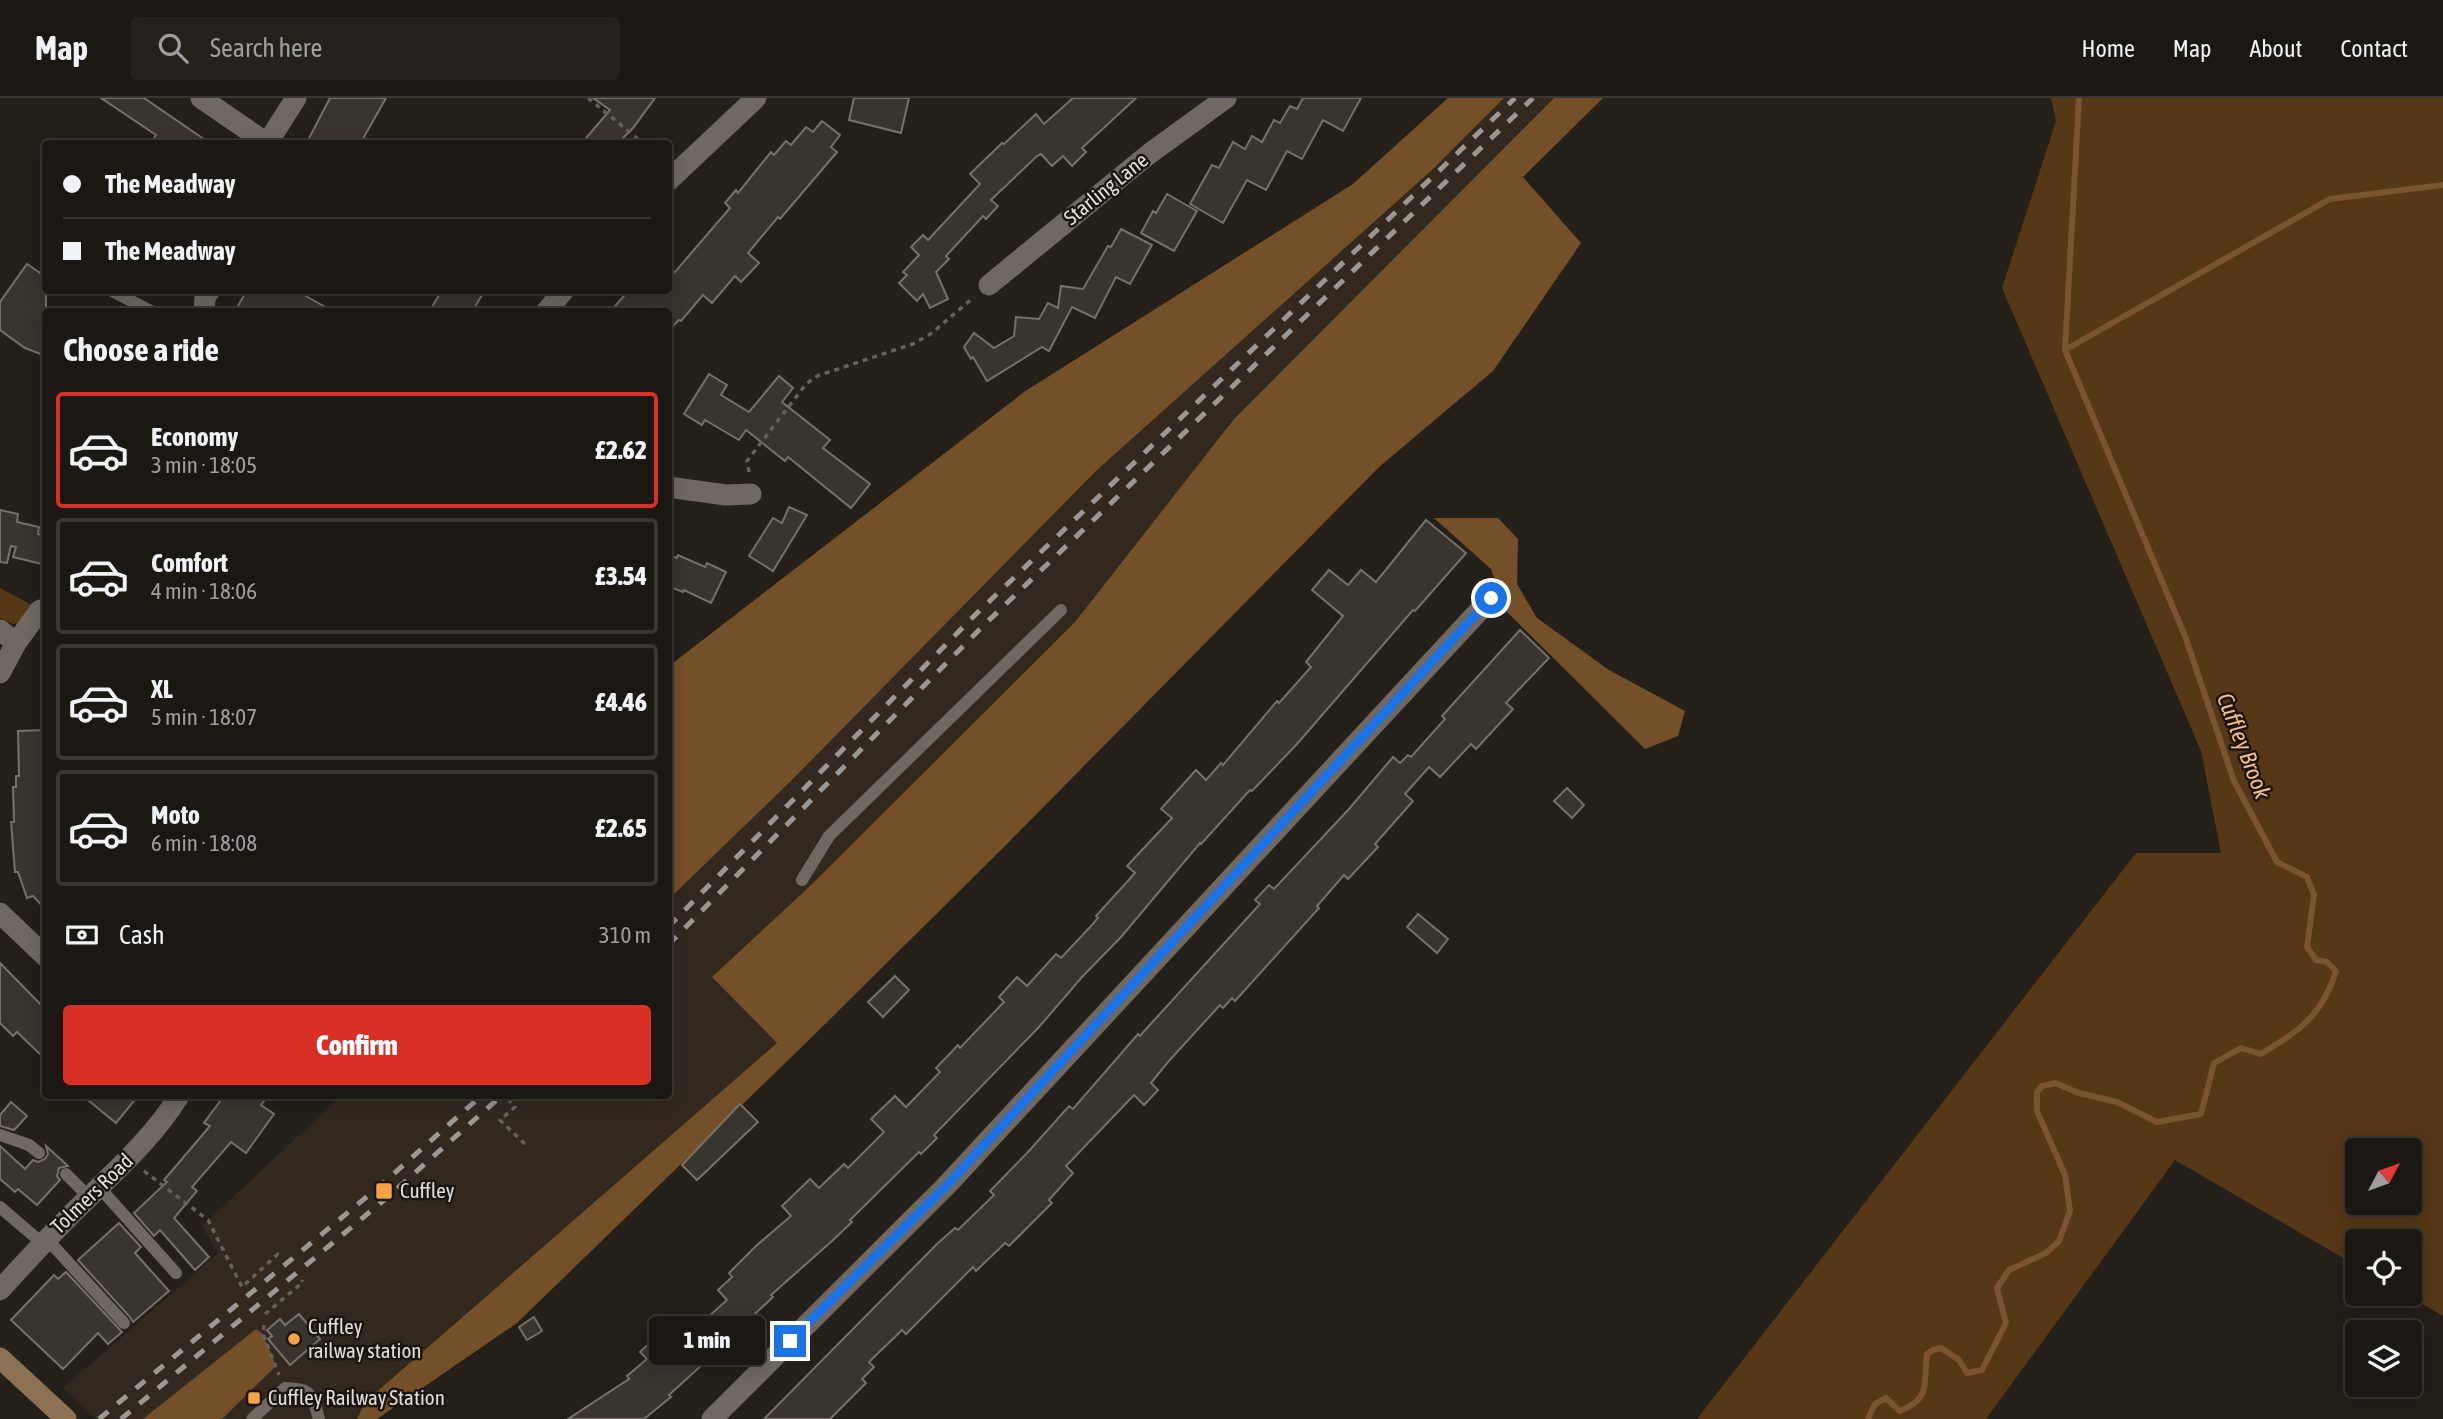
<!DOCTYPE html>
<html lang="en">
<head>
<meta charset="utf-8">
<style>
  body { margin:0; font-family:"Asap Condensed",sans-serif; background:#24201c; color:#f1f3f6; height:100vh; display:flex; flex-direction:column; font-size:26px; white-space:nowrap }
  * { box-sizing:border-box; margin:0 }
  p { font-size:23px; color:#a09fa0 }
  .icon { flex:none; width:38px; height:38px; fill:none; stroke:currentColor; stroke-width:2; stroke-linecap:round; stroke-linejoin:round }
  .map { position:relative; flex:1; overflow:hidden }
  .details { position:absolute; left:42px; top:210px; width:630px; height:791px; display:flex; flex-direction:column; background:#1b1713; border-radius:7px; box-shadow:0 4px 18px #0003,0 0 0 2px #393633 }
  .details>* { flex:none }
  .guide { position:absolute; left:42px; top:42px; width:630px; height:154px; border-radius:7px; box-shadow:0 4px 18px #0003,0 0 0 2px #393633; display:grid; align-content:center; height:154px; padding:0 21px; background:#1b1713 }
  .needle { width:46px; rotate:49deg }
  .fabs { position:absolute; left:2345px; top:1040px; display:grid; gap:14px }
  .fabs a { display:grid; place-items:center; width:77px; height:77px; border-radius:7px; background:#1b1713; box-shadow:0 4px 18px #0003,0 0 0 2px #393633; font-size:35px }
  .end { position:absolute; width:32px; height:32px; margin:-16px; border:9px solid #1a73e8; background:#fff; box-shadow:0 0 0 4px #fff }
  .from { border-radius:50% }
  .bubble { position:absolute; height:49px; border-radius:7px; background:#1b1713; box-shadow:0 4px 18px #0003,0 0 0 2px #393633; font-size:23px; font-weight:800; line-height:49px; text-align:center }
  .guide b { display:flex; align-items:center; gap:24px; height:66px; font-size:26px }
  .guide b+b { border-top:2px solid #393633 }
  .guide i { width:18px; height:18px; background:#f1f3f6 }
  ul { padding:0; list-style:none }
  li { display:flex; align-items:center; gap:21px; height:116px; margin:0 14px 10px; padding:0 7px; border:4px solid #393633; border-radius:7px }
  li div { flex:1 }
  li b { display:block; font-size:26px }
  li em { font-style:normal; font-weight:800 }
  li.on { border-color:#d93025 }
  li>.icon { width:63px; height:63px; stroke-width:1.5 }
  h2 { padding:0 21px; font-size:32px; line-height:84px }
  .pay { display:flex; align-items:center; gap:18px; height:77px; padding:0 21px; font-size:26px }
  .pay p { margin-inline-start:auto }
  .action { display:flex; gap:14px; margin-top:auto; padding:14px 21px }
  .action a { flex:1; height:80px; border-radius:7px; background:#d93025; color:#fff; font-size:28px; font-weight:800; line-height:80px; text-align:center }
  header { display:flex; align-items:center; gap:42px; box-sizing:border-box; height:98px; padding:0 35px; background:#1b1713; border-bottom:2px solid #393633 }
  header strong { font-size:33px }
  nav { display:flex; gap:38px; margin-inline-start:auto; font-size:24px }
  .search { width:490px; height:63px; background:#24201c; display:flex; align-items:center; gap:18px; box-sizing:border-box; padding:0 24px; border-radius:7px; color:#a09fa0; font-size:26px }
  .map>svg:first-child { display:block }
  .built { fill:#32281e }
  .green { fill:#563716; fill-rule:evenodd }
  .forest { fill:#745029 }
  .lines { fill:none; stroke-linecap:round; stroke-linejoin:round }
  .stream { stroke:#79542e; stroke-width:6 }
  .building { fill:#39342e; stroke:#78716b; stroke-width:2 }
  .path { stroke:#66615c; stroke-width:3.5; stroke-dasharray:5 5; stroke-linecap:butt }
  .lane { stroke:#6f6962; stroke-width:12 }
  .street { stroke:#6f6962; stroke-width:21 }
  .secondary { stroke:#8c7253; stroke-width:21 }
  .rail { stroke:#9b9793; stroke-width:5; stroke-dasharray:12 12; stroke-linecap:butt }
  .route { stroke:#1a73e8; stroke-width:9 }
  .poi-dot { fill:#f5a345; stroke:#1b1510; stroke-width:2.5 }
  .labels { text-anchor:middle; stroke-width:5; stroke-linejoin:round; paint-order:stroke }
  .street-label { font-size:21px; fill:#e2dedb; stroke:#1b1510 }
  .poi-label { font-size:21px; fill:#e2dedb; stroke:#1b1510; text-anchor:start }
  .water-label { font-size:23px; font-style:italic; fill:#f9be83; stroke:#1b1510 }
</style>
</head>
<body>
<header>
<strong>Map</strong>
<div class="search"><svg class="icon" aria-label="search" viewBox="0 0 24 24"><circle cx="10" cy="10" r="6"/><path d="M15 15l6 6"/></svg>Search here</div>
<nav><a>Home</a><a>Map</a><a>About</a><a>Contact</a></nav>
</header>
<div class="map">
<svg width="2443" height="1321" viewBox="0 0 2443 1321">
  <rect width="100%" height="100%" fill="#241f19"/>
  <!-- built -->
  <polygon class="built" points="1504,0 1554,0 1234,321 1075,524 810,788 713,879 777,945 365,1304 357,1321 96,1321 63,1290 218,1155 202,1128 341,998 668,998 669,801 792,682 1096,373 1432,72"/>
  <!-- green -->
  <g class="green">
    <path d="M2051 0H2443V1218L2404 1195H2410V1143H2357V1168L2175 1062 1986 1321H1697L2136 755H2221L2201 653 2002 190 2056 23ZM2357 1052H2410V1104H2357Z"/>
    <polygon points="0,490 32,507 21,525 13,526 0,520"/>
  </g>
  <!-- forest -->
  <g class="forest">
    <polygon points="1448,0 1504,0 1432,72 1096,373 792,682 669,801 669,568 1024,294 1353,86"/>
    <polygon points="1554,0 1603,0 1523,79 1581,145 1493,273 1379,369 1006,747 812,939 517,1225 377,1321 357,1321 365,1304 777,945 712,879 810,788 1075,524 1234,321"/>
    <polygon points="1434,420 1498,420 1518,441 1517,486 1537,520 1609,572 1685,613 1678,638 1645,651 1506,513 1491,471"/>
    <polygon points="256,1231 263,1236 276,1268 222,1321 143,1321"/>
  </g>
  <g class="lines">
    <!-- stream -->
    <g class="stream">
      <polyline points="2065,252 2079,0"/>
      <path d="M1868 1321 1875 1306 1886 1300 1900 1313C1932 1300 1923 1286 1927 1256L1933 1252 1941 1250 1959 1262 1967 1275 1982 1272 2006 1225 1997 1190 2009 1172 2046 1155 2059 1143 2070 1113 2065 1077 2037 1013V994L2042 988 2055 985 2079 995 2117 1004 2157 1024 2201 1016 2214 965 2241 950 2261 956C2300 932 2322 918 2336 873L2327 864 2316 862 2307 849 2314 797 2307 779 2277 764 2234 683 2185 538 2065 252 2330 101 2443 87"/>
    </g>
  </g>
  <!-- building -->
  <g class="building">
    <polygon points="101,0 144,0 211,46 150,46 156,37"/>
    <polygon points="330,0 386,0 360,46 306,46"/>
    <polygon points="593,0 655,0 633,30 617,46 581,46 610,12"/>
    <polygon points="854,0 909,0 901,35 849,22"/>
    <polygon points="1073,0 1136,0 1082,50 1086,54 1072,68 1063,58 1052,68 1041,56 1037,58 991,102 998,108 986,121 983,118 946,158 949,161 936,174 948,201 930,210 923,196 917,203 899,185 907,177 903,174 919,157 911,149 923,137 928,142 980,86 970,76 1002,45 1004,46 1036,16 1044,26"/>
    <polygon points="1303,0 1361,0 1343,33 1323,22 1302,61 1287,53 1266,92 1247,82 1223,125 1190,106 1212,67 1219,70 1233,44 1245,51 1252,38 1262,44 1274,22 1280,25 1290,8 1297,11"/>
    <polygon points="822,23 840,37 831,49 837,54 780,121 778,119 748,155 759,165 741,184 735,178 712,205 703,197 681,223 679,222 668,233 668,214 610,214 629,192 668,192 668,182 730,110 725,105 736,92 738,95 771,54 774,57 786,43 791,47 806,29 813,34"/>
    <polygon points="1167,96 1197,113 1174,153 1141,135 1153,113 1156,115"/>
    <polygon points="1121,131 1152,147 1130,186 1116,179 1095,220 1072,209 1049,253 1042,249 987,283 973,259 971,261 964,249 974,235 994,250 1014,238 1016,219 1039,221 1048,205 1058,210 1061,188 1083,191 1108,148 1111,149"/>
    <polygon points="27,166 46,179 46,258 25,250 0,232 0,204"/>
    <polygon points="247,192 295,192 334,214 248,214 238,208"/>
    <polygon points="442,192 485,192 472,214 429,214"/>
    <polygon points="709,276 727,287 721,297 749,314 779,278 793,290 782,304 830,342 823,350 870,386 851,410 788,359 785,363 746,332 739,342 705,322 702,327 684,316"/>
    <polygon points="789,409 807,417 773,473 749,458 773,420 782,425"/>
    <polygon points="0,412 18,416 17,424 39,429 38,436 46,438 46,467 13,459 16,449 11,448 7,465 0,464"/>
    <polygon points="1426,422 1466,455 1415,513 1413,512 1297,646 1252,693 1250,692 1201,746 1200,745 1121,839 1082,879 1039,929 934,1037 937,1040 921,1056 919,1054 850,1122 852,1124 832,1143 771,1197 773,1199 725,1244 726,1245 669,1297 671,1299 644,1321 568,1321 629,1281 627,1278 647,1261 640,1254 665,1231 674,1240 693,1222 698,1228 727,1202 718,1192 732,1179 729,1175 756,1148 791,1118 782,1108 810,1081 819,1090 844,1066 848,1070 884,1034 871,1021 895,998 906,1009 940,974 936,970 958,947 960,950 1004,904 999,899 1017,879 1027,888 1056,856 1061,860 1092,827 1098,820 1096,818 1135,775 1127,768 1172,720 1161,711 1196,672 1206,682 1221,665 1223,667 1277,603 1279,605 1311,569 1306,564 1343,518 1312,492 1329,472 1348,487 1361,472 1376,484"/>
    <polygon points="668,456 677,460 678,457 705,469 707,465 726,474 711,505 684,492 683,494 668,488"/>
    <polygon points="1520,532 1549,560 1506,605 1513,611 1476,651 1471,646 1440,679 1429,669 1405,696 1413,703 1375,746 1378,749 1348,781 1344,777 1317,808 1319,810 1235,903 1232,900 1223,910 1220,907 1168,964 1151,985 1158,992 1144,1007 1134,997 1066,1068 1073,1075 1049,1102 1052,1105 1009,1148 1005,1145 976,1173 973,1169 906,1236 902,1232 869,1264 874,1269 862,1281 866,1285 830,1321 764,1321 937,1146 955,1130 958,1132 994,1097 990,1093 1028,1054 1069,1008 1073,1011 1138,936 1140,938 1147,930 1260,806 1255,802 1269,787 1274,791 1349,711 1393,659 1400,665 1408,657 1411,659 1445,621 1442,618"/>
    <polygon points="46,632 46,812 33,798 27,800 18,774 15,774 11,724 14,724 13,689 16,689 16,678 19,678 18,633"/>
    <polygon points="1567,690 1584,707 1572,720 1554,703"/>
    <polygon points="1418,816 1448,841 1437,855 1407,829"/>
    <polygon points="0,865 46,912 46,962 17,934 13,938 0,925"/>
    <polygon points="895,878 909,892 883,919 868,904"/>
    <polygon points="83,998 138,998 116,1025"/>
    <polygon points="224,998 268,998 261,1007 274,1016 246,1055 231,1044 192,1089 197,1093 174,1120 209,1159 195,1172 160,1132 154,1138 134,1115 167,1084 164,1082 210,1028 204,1025"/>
    <polygon points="11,1004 27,1018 14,1032 0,1028 0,1017"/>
    <polygon points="740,1006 758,1024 697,1082 682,1067"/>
    <polygon points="0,1048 25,1071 33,1062 38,1064 45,1061 48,1056 46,1048 68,1068 59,1070 57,1078 60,1082 37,1107 18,1091 15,1094 0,1081"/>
    <polygon points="119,1125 141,1149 135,1155 169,1193 133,1224 130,1219 78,1162"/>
    <polygon points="66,1174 122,1234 108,1246 98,1235 63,1271 11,1222 54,1177 58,1181"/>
    <polygon points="299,1216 320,1241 290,1267 268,1241 272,1238 267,1232 280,1221 285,1227"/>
    <polygon points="534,1219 542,1233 527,1242 519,1229"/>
  </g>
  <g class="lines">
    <!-- path -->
    <g class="path">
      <polyline points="588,0 644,46"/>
      <polyline points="749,374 747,363 806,286 817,278 913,246 932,235 974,199"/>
      <polyline points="508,1001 515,1009 500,1022 528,1049"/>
      <polyline points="144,1073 208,1122 242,1189 278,1156 281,1160"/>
      <polyline points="265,1216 303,1184 302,1182"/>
      <polyline points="264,1227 263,1236 279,1277"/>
    </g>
    <!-- lane -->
    <g class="lane">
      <polyline points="110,192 153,214"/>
      <polyline points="802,782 829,738 1061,512"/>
      <polyline points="0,1037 29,1047 39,1055"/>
      <polyline points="66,1076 89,1099"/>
      <polyline points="99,1089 176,1175"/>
      <polyline points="0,1109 42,1145"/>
      <polyline points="46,1140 124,1225"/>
      <path d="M252 1321 285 1290C312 1291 312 1296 319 1321"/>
    </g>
    <!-- street -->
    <g class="street">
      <polyline points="201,0 268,46"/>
      <polyline points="268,44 296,0"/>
      <polyline points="668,83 756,0"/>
      <polyline points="989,187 1149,56 1226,0"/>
      <polyline points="204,214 205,200 210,192"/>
      <polyline points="546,214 564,192"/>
      <polyline points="668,389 726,397 751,396"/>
      <polyline points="0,532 16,545 0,575"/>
      <polyline points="16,545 40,512"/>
      <polyline points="0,815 46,859"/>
      <path d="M0 1192C28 1161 56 1131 86 1102 120 1069 154 1038 179 998"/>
      <polyline points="712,1321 946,1088 1491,500"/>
    </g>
    <!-- secondary -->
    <polyline class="secondary" points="0,1260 66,1321"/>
    <!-- rail -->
    <g class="rail">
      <polyline points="668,829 975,517 1515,0"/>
      <polyline points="668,847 983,528 1533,0"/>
      <polyline points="99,1321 381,1087 481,998"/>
      <polyline points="121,1321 389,1098 501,998"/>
    </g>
  </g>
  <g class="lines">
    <!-- route -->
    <polyline class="route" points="790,1243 946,1088 1491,500"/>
  </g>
  <!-- markers -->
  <g class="poi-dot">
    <rect x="375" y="1084" width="18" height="18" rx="3.5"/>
    <circle cx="294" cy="1241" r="7"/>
    <rect x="247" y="1293" width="14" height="14" rx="3.5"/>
  </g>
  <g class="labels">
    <!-- street labels -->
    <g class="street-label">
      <text transform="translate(1106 91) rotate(-39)" y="7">Starling Lane</text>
      <text transform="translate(92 1096) rotate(-44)" y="7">Tolmers Road</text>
    </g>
    <!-- poi labels -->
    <g class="poi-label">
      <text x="400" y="1100">Cuffley</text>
      <text x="308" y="1236">Cuffley<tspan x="308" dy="24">railway station</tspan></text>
      <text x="268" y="1307">Cuffley Railway Station</text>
    </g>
    <!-- water labels -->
    <g class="water-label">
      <text transform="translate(2244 648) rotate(69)" y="8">Cuffley Brook</text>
    </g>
  </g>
</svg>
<div class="fabs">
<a><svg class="needle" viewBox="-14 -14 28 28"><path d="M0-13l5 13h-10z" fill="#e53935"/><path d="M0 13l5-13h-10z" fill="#a09fa0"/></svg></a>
<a><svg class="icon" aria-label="locate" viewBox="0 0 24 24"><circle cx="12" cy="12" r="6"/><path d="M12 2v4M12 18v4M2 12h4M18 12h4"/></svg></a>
<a><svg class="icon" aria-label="layers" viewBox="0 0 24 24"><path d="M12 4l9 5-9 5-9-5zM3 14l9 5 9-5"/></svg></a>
</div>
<i class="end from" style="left:1491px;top:500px"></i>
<i class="end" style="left:790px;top:1243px"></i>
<div class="bubble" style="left:649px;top:1218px;width:116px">1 min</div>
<div class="guide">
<b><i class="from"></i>The Meadway</b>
<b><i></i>The Meadway</b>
</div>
<section class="details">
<h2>Choose a ride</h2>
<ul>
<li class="on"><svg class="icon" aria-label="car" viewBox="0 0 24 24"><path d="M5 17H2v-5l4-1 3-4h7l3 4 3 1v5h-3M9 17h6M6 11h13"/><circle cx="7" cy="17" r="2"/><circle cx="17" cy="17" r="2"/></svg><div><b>Economy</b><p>3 min · 18:05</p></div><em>£2.62</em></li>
<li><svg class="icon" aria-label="car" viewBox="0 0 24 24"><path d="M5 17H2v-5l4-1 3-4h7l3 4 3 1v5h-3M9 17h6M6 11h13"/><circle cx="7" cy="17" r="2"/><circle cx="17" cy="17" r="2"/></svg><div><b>Comfort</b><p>4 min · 18:06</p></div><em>£3.54</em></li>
<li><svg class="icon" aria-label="car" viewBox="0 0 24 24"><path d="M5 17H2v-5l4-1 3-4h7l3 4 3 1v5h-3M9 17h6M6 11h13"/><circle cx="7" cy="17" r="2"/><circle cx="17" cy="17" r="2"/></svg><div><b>XL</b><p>5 min · 18:07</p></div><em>£4.46</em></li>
<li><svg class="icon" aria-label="car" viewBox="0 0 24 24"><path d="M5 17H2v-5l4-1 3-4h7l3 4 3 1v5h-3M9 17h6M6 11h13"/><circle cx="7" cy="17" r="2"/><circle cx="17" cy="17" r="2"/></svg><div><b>Moto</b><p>6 min · 18:08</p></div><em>£2.65</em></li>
</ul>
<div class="pay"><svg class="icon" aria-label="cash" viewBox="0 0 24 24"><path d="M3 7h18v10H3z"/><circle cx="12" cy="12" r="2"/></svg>Cash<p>310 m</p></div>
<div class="action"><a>Confirm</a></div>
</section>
</div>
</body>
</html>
